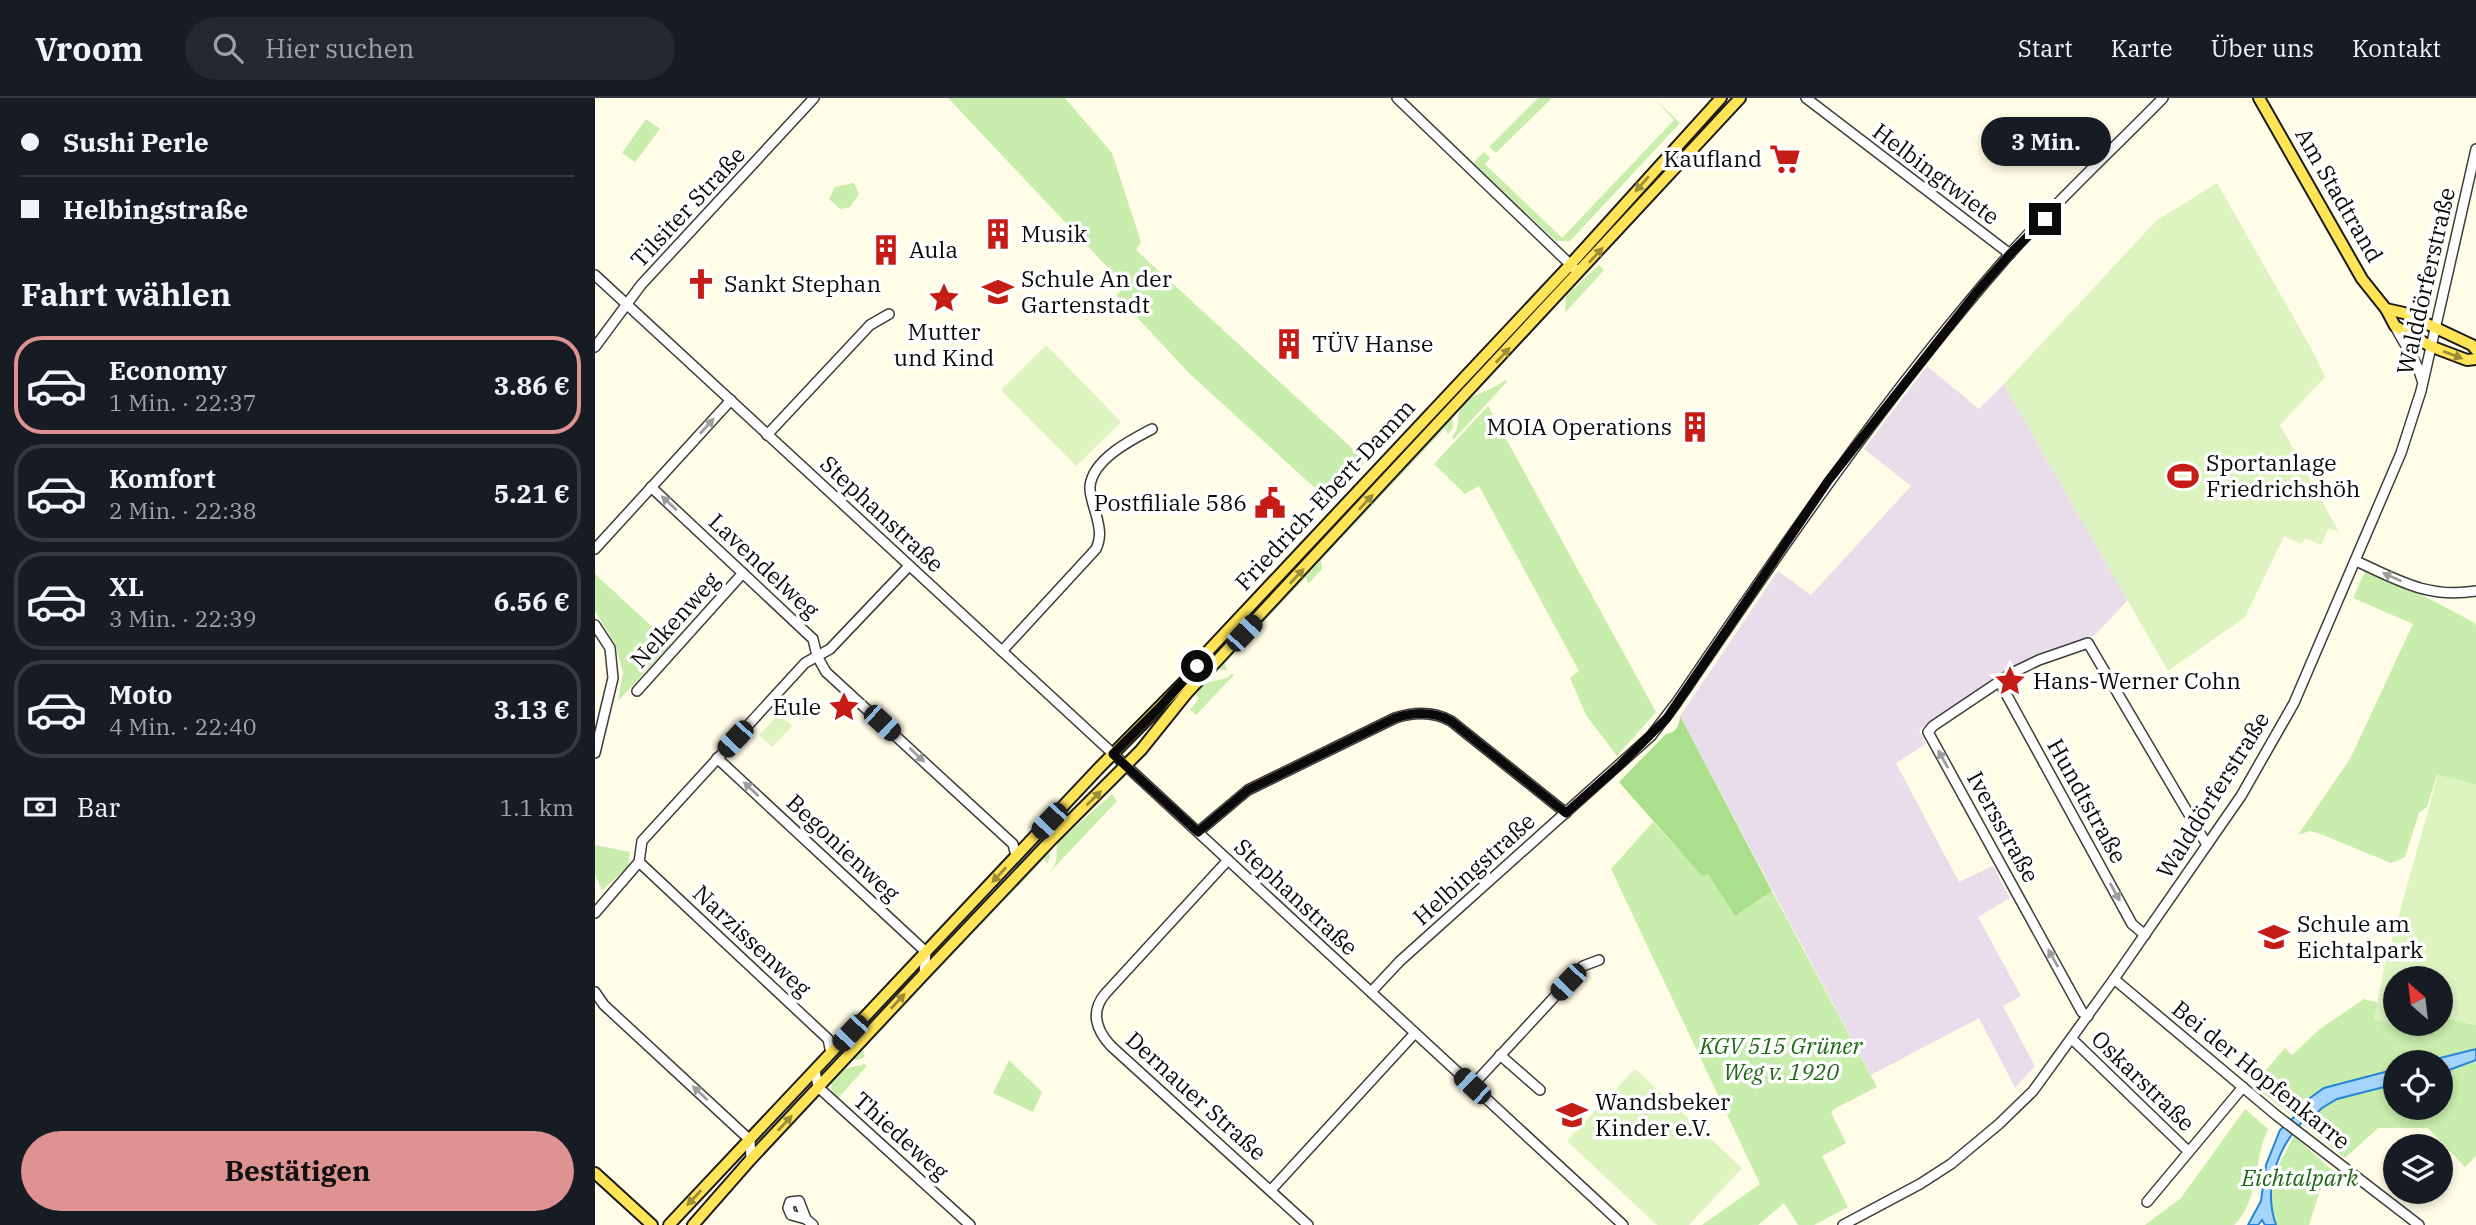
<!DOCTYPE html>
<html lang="de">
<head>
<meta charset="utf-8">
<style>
  body { margin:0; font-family:"IBM Plex Serif",serif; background:#242831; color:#f1f3f6; height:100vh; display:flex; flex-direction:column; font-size:26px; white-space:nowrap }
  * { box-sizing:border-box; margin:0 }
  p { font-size:23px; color:#9ea1a6 }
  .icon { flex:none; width:38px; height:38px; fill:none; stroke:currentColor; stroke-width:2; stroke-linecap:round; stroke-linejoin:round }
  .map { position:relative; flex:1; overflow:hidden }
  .panel { display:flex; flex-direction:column; background:#171b24; width:595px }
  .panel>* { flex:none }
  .banner { display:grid; align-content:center; height:154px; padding:0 21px; background:#171b24 }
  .needle { width:46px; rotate:332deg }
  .tools { position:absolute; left:1788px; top:868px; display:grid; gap:14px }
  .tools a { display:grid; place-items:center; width:70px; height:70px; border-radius:50%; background:#171b24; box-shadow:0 4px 10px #0003; font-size:35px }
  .end { position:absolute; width:32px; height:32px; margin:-16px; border:9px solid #0a0a0a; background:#fff; box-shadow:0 0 0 4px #fff }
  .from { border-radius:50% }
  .bubble { position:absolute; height:49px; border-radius:24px; background:#171b24; box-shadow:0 4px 10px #0003; font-size:23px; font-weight:700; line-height:49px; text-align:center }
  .car { position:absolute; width:21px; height:42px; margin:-21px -10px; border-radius:9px; box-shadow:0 0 5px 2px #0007; background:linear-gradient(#222 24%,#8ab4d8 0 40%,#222 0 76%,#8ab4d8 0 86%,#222 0) }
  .banner b { display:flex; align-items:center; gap:24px; height:66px; font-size:26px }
  .banner b+b { border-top:2px solid #363941 }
  .banner i { width:18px; height:18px; background:#f1f3f6 }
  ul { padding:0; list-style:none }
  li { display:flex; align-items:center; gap:21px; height:98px; margin:0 14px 10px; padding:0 7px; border:4px solid #363941; border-radius:28px }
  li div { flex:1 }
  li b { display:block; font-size:26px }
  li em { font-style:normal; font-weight:700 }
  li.active { border-color:#de9291 }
  li>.icon { width:63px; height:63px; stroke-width:1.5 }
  h2 { padding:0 21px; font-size:32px; line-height:84px }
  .pay { display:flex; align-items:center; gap:18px; height:77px; padding:0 21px; font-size:26px }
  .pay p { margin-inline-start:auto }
  .primary-button { display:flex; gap:14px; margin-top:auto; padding:14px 21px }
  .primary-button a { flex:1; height:80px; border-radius:42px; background:#de9291; color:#111; font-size:28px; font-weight:700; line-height:80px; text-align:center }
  header { display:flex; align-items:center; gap:42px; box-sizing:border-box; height:98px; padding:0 35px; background:#171b24; border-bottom:2px solid #363941 }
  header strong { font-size:33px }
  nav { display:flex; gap:38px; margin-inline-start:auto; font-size:24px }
  .search { width:490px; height:63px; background:#242831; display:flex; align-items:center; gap:18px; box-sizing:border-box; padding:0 24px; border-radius:38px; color:#9ea1a6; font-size:26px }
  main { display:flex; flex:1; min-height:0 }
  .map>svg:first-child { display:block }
  .industrial { fill:#eaddeb }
  .green { fill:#c9edad; fill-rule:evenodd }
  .forest { fill:#aadf8b }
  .pitch { fill:#ddf3c0 }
  .water { fill:#a6d5fc; stroke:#2684da; stroke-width:2 }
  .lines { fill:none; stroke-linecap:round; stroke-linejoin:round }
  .minor-casing { stroke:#3d3d3d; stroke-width:12 }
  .major-casing { stroke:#1b1b1b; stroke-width:14 }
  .minor { stroke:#fff; stroke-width:9 }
  .major { stroke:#ffe457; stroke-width:10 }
  .oneway { fill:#9d8d38 }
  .oneway2 { fill:#9d9d9d }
  .route { stroke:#0a0a0a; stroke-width:9 }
  .labels { text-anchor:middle; stroke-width:7; stroke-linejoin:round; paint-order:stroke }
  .poi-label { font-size:23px; fill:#0a0a0a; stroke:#fff; text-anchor:start }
  .street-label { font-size:23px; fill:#0a0a0a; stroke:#fff }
  .park-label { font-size:23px; font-style:italic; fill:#206716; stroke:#fff }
</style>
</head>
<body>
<header>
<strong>Vroom</strong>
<div class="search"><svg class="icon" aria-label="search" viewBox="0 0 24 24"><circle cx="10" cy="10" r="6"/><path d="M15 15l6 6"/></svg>Hier suchen</div>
<nav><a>Start</a><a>Karte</a><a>Über uns</a><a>Kontakt</a></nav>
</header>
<main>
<section class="panel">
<div class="banner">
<b><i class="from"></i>Sushi Perle</b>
<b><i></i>Helbingstraße</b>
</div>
<h2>Fahrt wählen</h2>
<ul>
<li class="active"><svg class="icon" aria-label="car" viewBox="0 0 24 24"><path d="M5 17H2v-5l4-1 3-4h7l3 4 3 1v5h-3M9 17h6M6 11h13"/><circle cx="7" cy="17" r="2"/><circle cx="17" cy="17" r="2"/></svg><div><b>Economy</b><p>1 Min. · 22:37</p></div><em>3.86 €</em></li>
<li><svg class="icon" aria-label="car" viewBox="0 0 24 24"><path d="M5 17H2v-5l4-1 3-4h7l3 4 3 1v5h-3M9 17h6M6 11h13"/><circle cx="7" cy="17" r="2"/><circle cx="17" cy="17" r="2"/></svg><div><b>Komfort</b><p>2 Min. · 22:38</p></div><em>5.21 €</em></li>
<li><svg class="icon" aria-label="car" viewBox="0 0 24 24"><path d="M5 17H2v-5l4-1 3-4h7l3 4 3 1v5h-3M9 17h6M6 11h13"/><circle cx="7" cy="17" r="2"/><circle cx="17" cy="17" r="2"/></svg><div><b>XL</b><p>3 Min. · 22:39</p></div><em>6.56 €</em></li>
<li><svg class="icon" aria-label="car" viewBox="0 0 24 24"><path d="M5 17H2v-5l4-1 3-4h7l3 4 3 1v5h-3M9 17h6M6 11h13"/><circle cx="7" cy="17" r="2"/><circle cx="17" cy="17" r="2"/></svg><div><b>Moto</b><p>4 Min. · 22:40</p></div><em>3.13 €</em></li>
</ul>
<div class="pay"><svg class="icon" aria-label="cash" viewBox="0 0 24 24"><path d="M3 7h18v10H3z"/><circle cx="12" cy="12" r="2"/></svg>Bar<p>1.1 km</p></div>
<div class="primary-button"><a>Bestätigen</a></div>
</section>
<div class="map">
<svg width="1881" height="1127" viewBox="0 0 1881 1127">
  <rect width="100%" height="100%" fill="#fffce7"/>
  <!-- industrial -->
  <polygon class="industrial" points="1332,268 1384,311 1409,286 1533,502 1500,537 1423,568 1398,581 1324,632 1331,646 1301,665 1364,784 1398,768 1415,800 1383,819 1426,898 1408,908 1440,968 1420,990 1384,920 1276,977 1085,618 1183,473 1216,497 1316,388 1269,351"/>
  <!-- green -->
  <g class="green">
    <polygon points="353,0 470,0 517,55 546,144 541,152 771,363 734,403 594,275 521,197 528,191 516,178 518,175"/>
    <polygon points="943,0 957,0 901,55 894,49"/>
    <polygon points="1059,0 1085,25 975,143 961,143 878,65 889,54 895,60 890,66 967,140 1079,22"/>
    <polygon points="51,21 65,31 40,64 27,55"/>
    <polygon points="259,85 264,96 255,109 245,111 234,101 240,89"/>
    <polygon points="1004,167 1009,172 970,215 971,198"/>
    <path d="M910 282 912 284 859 341 857 339C867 327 860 319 867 308 874 296 898 293 910 282Z"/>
    <polygon points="893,308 1061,614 1022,658 991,617 975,580 984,573 884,388 870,396 839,366"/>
    <polygon points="857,318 858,329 853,336 850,330 726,462 727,471 713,486 711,479 630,565 632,572 624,572 623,569"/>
    <polygon points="1771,471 1829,498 1880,525 1881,529 1881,687 1842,677 1832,709 1824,715 1810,759 1796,765 1723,735 1715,733 1703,737 1755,661 1818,526 1758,500"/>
    <polygon points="0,476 76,546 23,603 28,574 20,546 0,513"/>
    <polygon points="637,576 639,577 601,617 595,612 604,601 601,597 609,585 632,580"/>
    <polygon points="517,696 522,703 455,774 461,764 462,745"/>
    <polygon points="1058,724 1107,777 1113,775 1140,818 1177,793 1282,989 1241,1010 1236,1014 1251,1045 1227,1058 1253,1109 1219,1127 1203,1127 1189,1105 1163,1127 1107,1127 1165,1086 1016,771"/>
    <polygon points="0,747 35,754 33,769 7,792 0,776"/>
    <polygon points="454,751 455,758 452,766 449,761 268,951 270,959 262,962 255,961"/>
    <path d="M1769 901 1783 905 1779 921 1806 928 1807 926H1846V919L1881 927V1058L1870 1069 1833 1030H1783L1750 1060 1658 987 1690 950 1697 957 1725 931ZM1801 964H1846V1010H1801Z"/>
    <polygon points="414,962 447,994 438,1014 398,995"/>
    <polygon points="270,966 272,968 242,1001 237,997 236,984 246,972"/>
    <path d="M1650 1011 1673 1031C1658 1062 1665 1102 1639 1127H1550L1586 1100Z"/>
    <polygon points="1699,1038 1739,1074 1725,1092 1714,1127 1672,1127 1682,1070"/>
  </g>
  <!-- forest -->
  <path class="forest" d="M1085 618 1177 793 1140 818 1113 776 1107 778 1024 684 1071 636C1082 634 1084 628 1085 618Z"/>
  <!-- pitch -->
  <g class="pitch">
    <polygon points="1622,85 1717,252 1730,279 1685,327 1744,434 1734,430 1726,447 1710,440 1707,446 1689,438 1650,519 1573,573 1409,286 1561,123"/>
    <polygon points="451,247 526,324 481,368 406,292"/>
    <polygon points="184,616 197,628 177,649 164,637"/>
    <polygon points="1843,677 1881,687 1881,927 1846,919 1846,880 1801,880 1801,926 1807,926 1807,928 1779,921 1790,867"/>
    <polygon points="1040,971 1147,1070 1094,1127 1062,1127 972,1043"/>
  </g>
  <!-- water -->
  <g class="water">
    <polygon points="1881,951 1881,962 1846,975 1846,964 1829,964"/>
    <path d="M1801 971V986L1742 1001 1727 1010 1711 1025 1707 1024C1682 1051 1668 1091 1681 1127H1670L1667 1122 1663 1127H1653L1666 1103 1671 1067 1685 1032 1698 1020 1715 1000 1729 990Z"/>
  </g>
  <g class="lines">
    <defs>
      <g id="minor">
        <polyline points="802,0 980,171"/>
        <polyline points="1211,0 1415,156"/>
        <polyline points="0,177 1028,1127"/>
        <path d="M1800 228C1810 249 1820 257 1827 282"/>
        <polyline points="0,249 46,187 219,0"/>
        <polyline points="172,337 275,227 294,216"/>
        <polyline points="56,389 218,541 222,558 231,574 418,746 421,758"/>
        <polyline points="0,451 136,302"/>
        <path d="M1761 463C1803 482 1833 501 1881 493"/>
        <polyline points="0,527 15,550 18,580 0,655"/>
        <path d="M407 553 501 451C506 440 505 432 502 420 500 411 494 397 495 388 498 361 536 342 557 331"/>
        <polyline points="1404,583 1537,826 1550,837"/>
        <polyline points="42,593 148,475"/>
        <polyline points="122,660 331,854 329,876"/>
        <path d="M603 734 653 692 800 620C819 614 838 613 856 623L971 715"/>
        <path d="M633 762 510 896C495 914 501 932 516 948L713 1127"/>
        <polyline points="44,764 233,941 236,955"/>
        <polyline points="0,815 44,764 47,743 210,565 235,551 314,468"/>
        <polyline points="1519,881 1681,1017 1824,1127"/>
        <polyline points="0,894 9,907 155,1042 156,1061"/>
        <path d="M776 894 805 863 1056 638 1082 604C1186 451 1290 298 1412 159 1461 104 1516 53 1568 0"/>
        <polyline points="1493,918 1487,914 1333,634 1338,628 1417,575 1444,562 1493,545 1612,747"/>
        <polyline points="1477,941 1593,1053"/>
        <polyline points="905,957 945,992"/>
        <polyline points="220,972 223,989 375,1127"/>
        <polyline points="877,988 988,868 1004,862"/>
        <polyline points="676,1092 820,935"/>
        <polyline points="1552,1104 1648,989"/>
        <polyline points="211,1121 204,1103 195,1104 193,1110 196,1117 211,1121 218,1127"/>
        <polyline points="1248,1127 1325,1086 1356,1066 1404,1026 1438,993 1519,881 1646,698 1699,605 1806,355 1826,293 1881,51"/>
      </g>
      <g id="major">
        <polyline points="1664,0 1767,181 1791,211 1800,228 1835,248 1872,262 1881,261"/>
        <polyline points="1791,211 1809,215 1877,247 1881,252"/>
        <polyline points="0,1075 57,1127"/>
        <polyline points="74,1127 503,671 590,583 614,552 975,167 1126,0"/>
        <polyline points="98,1127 156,1061 329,876 457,741 546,652 591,596 1145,0"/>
      </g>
    </defs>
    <!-- minor casing -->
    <use href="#minor" class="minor-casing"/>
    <!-- major casing -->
    <use href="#major" class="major-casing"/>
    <!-- minor -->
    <use href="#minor" class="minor"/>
    <!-- major -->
    <use href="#major" class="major"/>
  </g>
  <!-- one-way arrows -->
  <defs><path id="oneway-solid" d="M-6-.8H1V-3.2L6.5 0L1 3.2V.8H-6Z" transform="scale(1.75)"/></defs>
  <g class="oneway">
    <use href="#oneway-solid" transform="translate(1047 86) rotate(131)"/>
    <use href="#oneway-solid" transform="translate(1001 157) rotate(-47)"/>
    <use href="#oneway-solid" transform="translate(908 257) rotate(-47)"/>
    <use href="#oneway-solid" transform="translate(1858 257) rotate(21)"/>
    <use href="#oneway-solid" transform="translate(771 404) rotate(-47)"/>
    <use href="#oneway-solid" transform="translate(702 478) rotate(-47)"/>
    <use href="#oneway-solid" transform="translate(499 700) rotate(-44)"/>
    <use href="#oneway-solid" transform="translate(404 777) rotate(133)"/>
    <use href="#oneway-solid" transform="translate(303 903) rotate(-47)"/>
    <use href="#oneway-solid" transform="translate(190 1025) rotate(-47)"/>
    <use href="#oneway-solid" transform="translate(99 1100) rotate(133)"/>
  </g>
  <g class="oneway2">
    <use href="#oneway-solid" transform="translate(112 328) rotate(-48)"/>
    <use href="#oneway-solid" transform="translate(74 405) rotate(-137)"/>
    <use href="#oneway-solid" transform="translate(1797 479) rotate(-156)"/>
    <use href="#oneway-solid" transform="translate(322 657) rotate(43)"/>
    <use href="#oneway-solid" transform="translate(1348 661) rotate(-119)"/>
    <use href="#oneway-solid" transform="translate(156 691) rotate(-137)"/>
    <use href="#oneway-solid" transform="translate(1520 794) rotate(61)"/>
    <use href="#oneway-solid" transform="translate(1458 860) rotate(-119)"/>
    <use href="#oneway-solid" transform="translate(105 995) rotate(-137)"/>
  </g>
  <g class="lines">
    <!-- route -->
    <path class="route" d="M602 568 565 609 518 656 603 734 653 692 800 620C819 614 838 613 856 623L971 715 1025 667 1072 620 1233 383 1381 195 1415 156 1450 121"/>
  </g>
  <!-- icons -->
  <defs>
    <symbol id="supermarket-bare" viewBox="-9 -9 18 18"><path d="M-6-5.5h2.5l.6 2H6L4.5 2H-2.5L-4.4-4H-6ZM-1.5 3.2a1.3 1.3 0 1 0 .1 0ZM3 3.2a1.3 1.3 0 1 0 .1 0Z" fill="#c61c16" stroke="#fff" stroke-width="2.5" paint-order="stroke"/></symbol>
    <symbol id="building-bare" viewBox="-9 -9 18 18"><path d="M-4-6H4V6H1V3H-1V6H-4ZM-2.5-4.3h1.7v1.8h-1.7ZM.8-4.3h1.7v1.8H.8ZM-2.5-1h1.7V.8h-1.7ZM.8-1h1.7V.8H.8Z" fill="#c61c16" stroke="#fff" stroke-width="2.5" paint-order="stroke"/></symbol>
    <symbol id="church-bare" viewBox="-9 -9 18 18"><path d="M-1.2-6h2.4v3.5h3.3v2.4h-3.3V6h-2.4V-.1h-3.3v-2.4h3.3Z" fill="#c61c16" stroke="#fff" stroke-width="2.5" paint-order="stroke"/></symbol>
    <symbol id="school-bare" viewBox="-9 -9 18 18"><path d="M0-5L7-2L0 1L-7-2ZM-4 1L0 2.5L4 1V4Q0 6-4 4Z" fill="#c61c16" stroke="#fff" stroke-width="2.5" paint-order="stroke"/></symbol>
    <symbol id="sight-bare" viewBox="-9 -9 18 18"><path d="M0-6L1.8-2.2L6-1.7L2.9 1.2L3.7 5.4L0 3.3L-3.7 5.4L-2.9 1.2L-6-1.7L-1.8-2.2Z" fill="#c61c16" stroke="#fff" stroke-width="2.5" paint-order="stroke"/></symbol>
    <symbol id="stadium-bare" viewBox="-9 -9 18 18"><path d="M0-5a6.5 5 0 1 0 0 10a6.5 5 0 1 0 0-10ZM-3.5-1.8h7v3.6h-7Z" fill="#c61c16" stroke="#fff" stroke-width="2.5" paint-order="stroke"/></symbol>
    <symbol id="civic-bare" viewBox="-9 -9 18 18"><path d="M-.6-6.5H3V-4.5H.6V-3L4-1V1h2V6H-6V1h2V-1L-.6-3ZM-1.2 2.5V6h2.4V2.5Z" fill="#c61c16" stroke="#fff" stroke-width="2.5" paint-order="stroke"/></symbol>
  </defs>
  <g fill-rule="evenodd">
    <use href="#supermarket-bare" x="1168" y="39" width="44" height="44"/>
    <use href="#building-bare" x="381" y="114" width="44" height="44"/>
    <use href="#building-bare" x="269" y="130" width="44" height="44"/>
    <use href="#church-bare" x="84" y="164" width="44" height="44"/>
    <use href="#school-bare" x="381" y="172" width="44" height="44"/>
    <use href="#sight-bare" x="327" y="178" width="44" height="44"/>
    <use href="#building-bare" x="672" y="224" width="44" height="44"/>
    <use href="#building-bare" x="1078" y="307" width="44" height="44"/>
    <use href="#stadium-bare" x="1566" y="356" width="44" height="44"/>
    <use href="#civic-bare" x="653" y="383" width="44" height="44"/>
    <use href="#sight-bare" x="1393" y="561" width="44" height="44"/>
    <use href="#sight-bare" x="227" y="587" width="44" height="44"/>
    <use href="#school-bare" x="1657" y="817" width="44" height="44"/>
    <use href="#school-bare" x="955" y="995" width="44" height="44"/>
  </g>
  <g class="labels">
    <!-- poi labels -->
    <g class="poi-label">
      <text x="1167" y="69" text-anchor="end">Kaufland</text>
      <text x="426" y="144">Musik</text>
      <text x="314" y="160">Aula</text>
      <text x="426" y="189">Schule An der<tspan x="426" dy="26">Gartenstadt</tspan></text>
      <text x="129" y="194">Sankt Stephan</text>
      <text x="349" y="242" text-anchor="middle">Mutter<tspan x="349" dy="26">und Kind</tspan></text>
      <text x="717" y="254">TÜV Hanse</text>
      <text x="1077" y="337" text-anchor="end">MOIA Operations</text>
      <text x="1611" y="373">Sportanlage<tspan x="1611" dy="26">Friedrichshöh</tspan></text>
      <text x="652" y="413" text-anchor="end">Postfiliale 586</text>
      <text x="1438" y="591">Hans-Werner Cohn</text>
      <text x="226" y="617" text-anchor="end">Eule</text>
      <text x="1702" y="834">Schule am<tspan x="1702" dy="26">Eichtalpark</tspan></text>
      <text x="1000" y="1012">Wandsbeker<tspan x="1000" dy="26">Kinder e.V.</tspan></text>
    </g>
    <!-- street labels -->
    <g class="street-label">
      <text transform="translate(1341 76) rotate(37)" y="8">Helbingtwiete</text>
      <text transform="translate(1744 97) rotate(60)" y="8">Am Stadtrand</text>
      <text transform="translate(93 109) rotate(-47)" y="8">Tilsiter Straße</text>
      <text transform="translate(1831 183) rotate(-77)" y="8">Walddörferstraße</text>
      <text transform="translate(730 397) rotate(-47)" y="8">Friedrich-Ebert-Damm</text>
      <text transform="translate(287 416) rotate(43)" y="8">Stephanstraße</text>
      <text transform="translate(169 468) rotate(43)" y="8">Lavendelweg</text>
      <text transform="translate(80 522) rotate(-48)" y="8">Nelkenweg</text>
      <text transform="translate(1618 697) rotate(-58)" y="8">Walddörferstraße</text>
      <text transform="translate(1492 703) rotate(61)" y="8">Hundtstraße</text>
      <text transform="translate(1408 729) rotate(61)" y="8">Iversstraße</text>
      <text transform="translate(248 750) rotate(43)" y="8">Begonienweg</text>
      <text transform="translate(879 771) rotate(-42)" y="8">Helbingstraße</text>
      <text transform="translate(701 799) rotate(43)" y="8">Stephanstraße</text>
      <text transform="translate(157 843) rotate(43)" y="8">Narzissenweg</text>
      <text transform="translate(1666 977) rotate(39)" y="8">Bei der Hopfenkarre</text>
      <text transform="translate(1548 983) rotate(44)" y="8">Oskarstraße</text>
      <text transform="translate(601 998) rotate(42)" y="8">Dernauer Straße</text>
      <text transform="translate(306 1038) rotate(42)" y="8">Thiedeweg</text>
    </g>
    <!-- park labels -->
    <g class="park-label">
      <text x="1186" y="956">KGV 515 Grüner<tspan x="1186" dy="26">Weg v. 1920</tspan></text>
      <text x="1705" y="1088">Eichtalpark</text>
    </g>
  </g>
</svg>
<div class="tools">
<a><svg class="needle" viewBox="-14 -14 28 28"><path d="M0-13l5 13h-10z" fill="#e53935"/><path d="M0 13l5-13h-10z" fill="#9ea1a6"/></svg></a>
<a><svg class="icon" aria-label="locate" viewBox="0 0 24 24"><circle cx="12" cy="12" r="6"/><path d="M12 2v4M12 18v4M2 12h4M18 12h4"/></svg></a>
<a><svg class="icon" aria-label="layers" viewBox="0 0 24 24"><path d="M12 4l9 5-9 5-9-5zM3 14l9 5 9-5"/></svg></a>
</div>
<i class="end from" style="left:602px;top:568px"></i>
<i class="end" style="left:1450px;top:121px"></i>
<div class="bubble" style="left:1386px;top:19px;width:130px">3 Min.</div>
<i class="car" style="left:649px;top:535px;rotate:43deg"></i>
<i class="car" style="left:287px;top:625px;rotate:133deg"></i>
<i class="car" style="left:140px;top:641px;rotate:223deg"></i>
<i class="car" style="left:454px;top:723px;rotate:223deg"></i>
<i class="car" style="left:973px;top:884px;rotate:223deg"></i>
<i class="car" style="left:255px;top:935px;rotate:223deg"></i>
<i class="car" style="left:877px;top:988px;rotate:313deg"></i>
</div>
</main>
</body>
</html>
